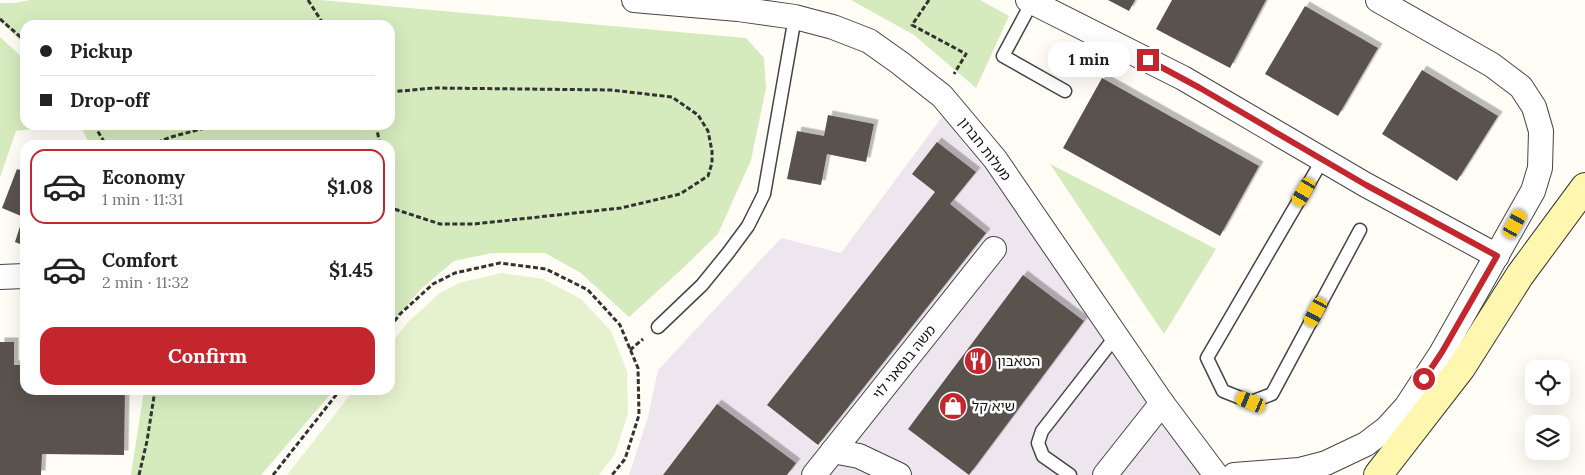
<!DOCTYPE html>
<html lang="en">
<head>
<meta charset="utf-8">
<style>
  body { margin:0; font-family:Lora,"Noto Sans Hebrew",serif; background:#f2f2f2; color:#202124; height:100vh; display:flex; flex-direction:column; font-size:19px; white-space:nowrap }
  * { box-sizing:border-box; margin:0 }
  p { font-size:16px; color:#757577 }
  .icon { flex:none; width:28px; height:28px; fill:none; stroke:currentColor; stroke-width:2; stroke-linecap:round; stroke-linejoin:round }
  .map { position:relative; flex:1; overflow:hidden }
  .details { position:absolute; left:20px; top:140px; width:375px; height:255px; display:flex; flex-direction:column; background:#fff; border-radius:15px; box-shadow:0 5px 20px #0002 }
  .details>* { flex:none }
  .banner { position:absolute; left:20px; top:20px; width:375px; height:110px; border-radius:15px; box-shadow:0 5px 20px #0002; display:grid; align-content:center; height:110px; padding:0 20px; background:#fff }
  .fabs { position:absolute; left:1525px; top:360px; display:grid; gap:10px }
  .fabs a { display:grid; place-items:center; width:45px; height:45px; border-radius:10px; background:#fff; box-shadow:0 5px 20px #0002; font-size:25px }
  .end { position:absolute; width:22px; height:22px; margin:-11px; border:6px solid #c4262e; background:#fff; box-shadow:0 0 0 2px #fff }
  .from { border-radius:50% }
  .bubble { position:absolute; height:35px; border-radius:15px; background:#fff; box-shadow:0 5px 20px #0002; font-size:16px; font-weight:800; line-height:35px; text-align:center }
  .car { position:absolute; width:15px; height:30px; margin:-15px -8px; border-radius:6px; box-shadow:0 0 4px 1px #0007; background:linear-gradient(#f5c518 24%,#345 0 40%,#f5c518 0 76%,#345 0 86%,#f5c518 0) }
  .banner b { display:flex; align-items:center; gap:18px; height:48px; font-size:19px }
  .banner b+b { border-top:1px solid #e0e0e0 }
  .banner i { width:12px; height:12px; background:#202124 }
  ul { padding:9px 0 0; list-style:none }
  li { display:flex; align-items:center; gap:15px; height:75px; margin:0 10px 8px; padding:0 10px; border:2px solid transparent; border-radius:15px }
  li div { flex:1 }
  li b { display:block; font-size:19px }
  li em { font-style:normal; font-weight:800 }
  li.active { border-color:#c4262e }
  li>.icon { width:45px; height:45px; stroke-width:1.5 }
  .primary-button { display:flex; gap:10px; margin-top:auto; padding:10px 20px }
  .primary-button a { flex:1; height:58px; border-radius:15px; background:#c4262e; color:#fff; font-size:20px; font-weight:800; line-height:58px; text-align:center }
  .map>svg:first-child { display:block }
  .industrial { fill:#eee6ef }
  .green { fill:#d5ebbd }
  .pitch { fill:#e6f2cf }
  .building { fill:#5a524d; filter:url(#shadow) }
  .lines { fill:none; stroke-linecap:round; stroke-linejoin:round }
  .lane-casing { stroke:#444; stroke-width:15 }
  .street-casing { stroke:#444; stroke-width:26 }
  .secondary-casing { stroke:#333; stroke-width:30 }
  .path { stroke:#333; stroke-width:3; stroke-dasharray:5 2.5; stroke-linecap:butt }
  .lane { stroke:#fff; stroke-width:12 }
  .street { stroke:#fff; stroke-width:24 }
  .secondary { stroke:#fff6b0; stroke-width:28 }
  .route { stroke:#c4262e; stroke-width:6 }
  .labels { text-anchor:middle; stroke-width:5; stroke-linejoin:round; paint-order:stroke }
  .street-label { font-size:14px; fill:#111; stroke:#fff }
  .poi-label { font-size:14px; fill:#111; stroke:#fff; text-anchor:start }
</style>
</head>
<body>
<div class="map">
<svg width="1585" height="475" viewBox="0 0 1585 475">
  <defs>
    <filter id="shadow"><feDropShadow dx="4.5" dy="-4.5" stdDeviation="0" flood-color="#0004"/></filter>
  </defs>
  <rect width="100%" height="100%" fill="#fffdf5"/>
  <!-- industrial -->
  <polygon class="industrial" points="945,113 962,141 999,182 1200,475 629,475 648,417 658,370 781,238 841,253"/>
  <!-- green -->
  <g class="green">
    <polygon points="30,0 320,0 746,38 764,58 766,88 751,160 718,234 682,269 629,317 581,273 545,253 492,253 454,261 421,289 390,325 390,145 90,145 80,125 390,125 390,25 25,25 25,46 0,20 0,3 14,3"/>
    <polygon points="851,0 980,0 1009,16 976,88 914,35"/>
    <polygon points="0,37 25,60 25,125 62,125 16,131 0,177"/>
    <polygon points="1050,164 1216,249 1164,334"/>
    <polygon points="144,390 334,390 261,475 131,475"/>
  </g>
  <!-- pitch -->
  <polygon class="pitch" points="501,273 543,279 581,299 611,331 627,371 628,413 615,454 599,475 287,475 354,390 390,390 390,345 408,322 440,293 459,283"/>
  <!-- building -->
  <g class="building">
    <polygon points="1108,0 1135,0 1129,11"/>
    <polygon points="1172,0 1266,0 1230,68 1156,29"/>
    <polygon points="1305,6 1378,48 1338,116 1265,74"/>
    <polygon points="1422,70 1498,116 1457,181 1382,134"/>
    <polygon points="1102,78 1259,166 1220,236 1063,148"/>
    <polygon points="828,115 874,124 866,162 827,154 821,185 787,179 797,131 824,136"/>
    <polygon points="937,142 976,172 950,204 986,233 818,445 767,405 935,192 912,174"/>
    <polygon points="17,169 25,172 25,205 21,216 2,208"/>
    <polygon points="23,217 25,218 25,246 15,242"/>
    <polygon points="1023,275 1084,321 969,475 908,429"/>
    <polygon points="0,342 14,342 14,365 25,365 25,390 125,390 124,455 42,454 41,475 0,475"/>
    <polygon points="717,404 796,463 787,475 663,475"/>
  </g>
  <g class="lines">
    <defs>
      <g id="lane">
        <polyline points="1032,2 1003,56 1065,91"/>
        <polyline points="1323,159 1207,358 1223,391 1251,402 1272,394 1360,230"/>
        <polyline points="658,327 702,285 728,253 748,226 764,194 795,17"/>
        <polyline points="1070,475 1043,456 1038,443 1042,431 1116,336"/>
      </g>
      <g id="street">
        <polyline points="634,0 738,9 795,17 833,27 869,41 900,63 942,96 995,159 1162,403 1216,475"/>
        <polyline points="1028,0 1183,78 1366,185 1497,256"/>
        <polyline points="0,277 25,276"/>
        <polyline points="833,451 859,456 899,475"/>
        <polyline points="814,475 994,249"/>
        <polyline points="1105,475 1162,403"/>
        <polyline points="1234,475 1299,470 1326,463 1366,444 1387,428 1406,407 1442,352 1533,191 1540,168 1541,131 1534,107 1521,87 1492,65 1378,0"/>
      </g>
      <polyline id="secondary" points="1378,475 1461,368 1520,275 1585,187"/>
    </defs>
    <!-- lane casing -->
    <use href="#lane" class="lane-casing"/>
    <!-- street casing -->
    <use href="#street" class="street-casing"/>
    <!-- secondary casing -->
    <use href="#secondary" class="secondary-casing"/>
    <!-- path -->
    <g class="path">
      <polyline points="308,0 324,25"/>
      <polyline points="929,0 912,25 966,54 954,74"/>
      <polyline points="0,19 25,41"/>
      <polyline points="390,92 434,88 611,90 672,97 698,115 708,131 712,151 712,163 708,176 680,194 621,208 474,224 440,224 391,208"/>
      <polyline points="94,125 106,145"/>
      <polyline points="376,125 380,145"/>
      <polyline points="150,145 171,137 216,125"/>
      <polyline points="390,203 390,213"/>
      <polyline points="390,327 400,314 433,284 455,273 500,263 546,269 588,290 620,325 638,368 639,415 625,459 612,475"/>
      <polyline points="630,350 643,339"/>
      <polyline points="139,475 147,441 155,390"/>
      <polyline points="273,475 340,390"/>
    </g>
    <!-- lane -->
    <use href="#lane" class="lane"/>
    <!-- street -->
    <use href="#street" class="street"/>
    <!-- secondary -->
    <use href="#secondary" class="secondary"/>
  </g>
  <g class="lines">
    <!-- route -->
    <polyline class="route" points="1148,60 1200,88 1366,185 1497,256 1442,352 1424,379"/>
  </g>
  <!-- icons -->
  <defs>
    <symbol id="restaurant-disc" viewBox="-11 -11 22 22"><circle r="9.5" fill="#c4262e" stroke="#fff"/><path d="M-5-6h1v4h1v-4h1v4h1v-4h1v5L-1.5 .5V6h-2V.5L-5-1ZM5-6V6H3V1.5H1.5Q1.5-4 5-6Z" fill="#fff"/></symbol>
    <symbol id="shop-disc" viewBox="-11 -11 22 22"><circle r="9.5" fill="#c4262e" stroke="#fff"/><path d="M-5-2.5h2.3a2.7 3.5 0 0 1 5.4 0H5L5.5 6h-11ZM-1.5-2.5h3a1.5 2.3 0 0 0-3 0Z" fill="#fff"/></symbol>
  </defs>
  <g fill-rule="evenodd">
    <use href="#restaurant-disc" x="962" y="345" width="32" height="32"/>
    <use href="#shop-disc" x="937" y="390" width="32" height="32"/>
  </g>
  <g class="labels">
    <!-- street labels -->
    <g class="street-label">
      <text transform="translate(985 149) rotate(52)" y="5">מעלות חברון</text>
      <text transform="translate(904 362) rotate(-51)" y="5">משה בוסאני לוי</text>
    </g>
    <!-- poi labels -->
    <g class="poi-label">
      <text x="997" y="366">הטאבון</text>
      <text x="972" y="411">שיא קל</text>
    </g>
  </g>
</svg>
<div class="fabs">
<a><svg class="icon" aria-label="locate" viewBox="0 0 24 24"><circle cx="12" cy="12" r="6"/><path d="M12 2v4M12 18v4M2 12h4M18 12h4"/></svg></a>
<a><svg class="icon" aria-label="layers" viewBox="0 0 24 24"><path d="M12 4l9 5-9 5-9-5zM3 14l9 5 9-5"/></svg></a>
</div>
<i class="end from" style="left:1424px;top:379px"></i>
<i class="end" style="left:1148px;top:60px"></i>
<div class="bubble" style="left:1048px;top:42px;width:82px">1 min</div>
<i class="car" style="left:1304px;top:192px;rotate:210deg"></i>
<i class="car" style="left:1515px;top:224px;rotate:29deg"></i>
<i class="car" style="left:1316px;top:312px;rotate:208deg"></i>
<i class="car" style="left:1251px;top:402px;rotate:292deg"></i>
<div class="banner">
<b><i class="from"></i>Pickup</b>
<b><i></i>Drop-off</b>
</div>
<section class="details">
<ul>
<li class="active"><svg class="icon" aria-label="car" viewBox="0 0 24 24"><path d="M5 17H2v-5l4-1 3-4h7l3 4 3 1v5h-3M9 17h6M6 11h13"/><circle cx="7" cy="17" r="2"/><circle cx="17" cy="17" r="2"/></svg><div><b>Economy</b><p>1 min · 11:31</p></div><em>$1.08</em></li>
<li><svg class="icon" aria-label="car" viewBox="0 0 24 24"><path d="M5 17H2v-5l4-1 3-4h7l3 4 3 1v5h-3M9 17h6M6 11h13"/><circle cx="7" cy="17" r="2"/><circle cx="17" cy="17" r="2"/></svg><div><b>Comfort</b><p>2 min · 11:32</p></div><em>$1.45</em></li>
</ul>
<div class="primary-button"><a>Confirm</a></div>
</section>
</div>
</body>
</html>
